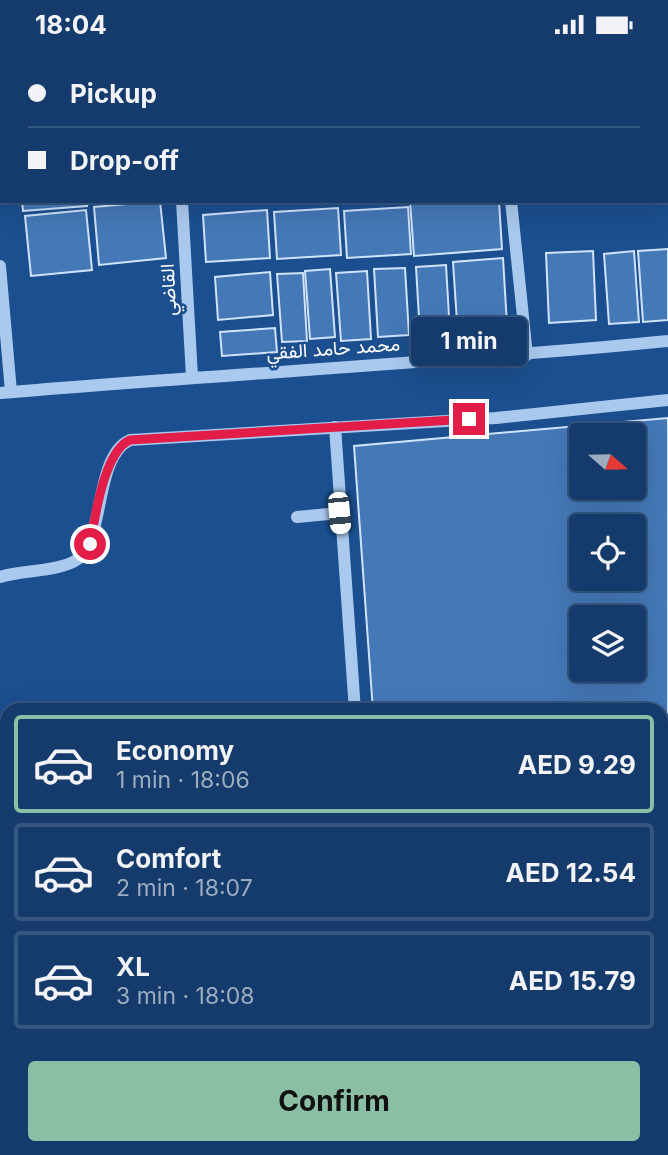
<!DOCTYPE html>
<html lang="en">
<head>
<meta charset="utf-8">
<style>
  body { margin:0; font-family:Inter,Vazirmatn,sans-serif; background:#1d4271; color:#f1f3f6; height:100vh; display:flex; flex-direction:column; font-size:26px; white-space:nowrap }
  * { box-sizing:border-box; margin:0 }
  p { font-size:23px; color:#9dadc1 }
  .icon { flex:none; width:38px; height:38px; fill:none; stroke:currentColor; stroke-width:2; stroke-linecap:round; stroke-linejoin:round }
  .map { position:relative; flex:1; overflow:hidden }
  .sheet { position:absolute; left:0px; top:654px; width:668px; height:452px; display:flex; flex-direction:column; background:#143b6b; border-radius:21px 21px 0 0; box-shadow:0 7px 28px #0002,0 0 0 2px #33557e }
  .sheet>* { flex:none }
  .guide { position:absolute; left:0px; top:0px; width:668px; height:154px; box-shadow:0 7px 28px #0002,0 0 0 2px #33557e; display:grid; align-content:center; height:154px; padding:0 28px; background:#143b6b }
  .needle { width:46px; rotate:110deg }
  .controls { position:absolute; left:569px; top:374px; display:grid; gap:14px }
  .controls a { display:grid; place-items:center; width:77px; height:77px; border-radius:7px; background:#143b6b; box-shadow:0 7px 28px #0002,0 0 0 2px #33557e; font-size:35px }
  .end { position:absolute; width:32px; height:32px; margin:-16px; border:9px solid #e11d48; background:#fff; box-shadow:0 0 0 4px #fff }
  .from { border-radius:50% }
  .bubble { position:absolute; height:49px; border-radius:7px; background:#143b6b; box-shadow:0 7px 28px #0002,0 0 0 2px #33557e; font-size:23px; font-weight:700; line-height:49px; text-align:center }
  .car { position:absolute; width:21px; height:42px; margin:-21px -10px; border-radius:9px; box-shadow:0 0 5px 2px #0007; background:linear-gradient(#fff 24%,#345 0 40%,#fff 0 76%,#345 0 86%,#fff 0) }
  .guide b { display:flex; align-items:center; gap:24px; height:66px; font-size:26px }
  .guide b+b { border-top:2px solid #33557e }
  .guide i { width:18px; height:18px; background:#f1f3f6 }
  ul { padding:12px 0 0; list-style:none }
  li { display:flex; align-items:center; gap:21px; height:98px; margin:0 14px 10px; padding:0 14px; border:4px solid #33557e; border-radius:7px }
  li div { flex:1 }
  li b { display:block; font-size:26px }
  li em { font-style:normal; font-weight:700 }
  li.active { border-color:#8abfa5 }
  li>.icon { width:63px; height:63px; stroke-width:1.5 }
  .button { display:flex; gap:14px; margin-top:auto; padding:14px 28px }
  .button a { flex:1; height:80px; border-radius:7px; background:#8abfa5; color:#111; font-size:28px; font-weight:700; line-height:80px; text-align:center }
  .status { display:flex; justify-content:space-between; align-items:center; height:49px; padding:0 35px; background:#143b6b; direction:ltr }
  .status svg { height:19px; fill:currentColor }
  .map>svg:first-child { display:block }
  .building { fill:#4478b7; stroke:#cfe3fa; stroke-width:2; fill-rule:evenodd }
  .lines { fill:none; stroke-linecap:round; stroke-linejoin:round }
  .minor { stroke:#a9c9ee; stroke-width:12 }
  .route { stroke:#e11d48; stroke-width:9 }
  .labels { text-anchor:middle; stroke-width:5; stroke-linejoin:round; paint-order:stroke }
  .street-label { font-size:19px; fill:#fff; stroke:#1b4f8f }
</style>
</head>
<body>
<div class="status"><b>18:04</b><svg viewBox="0 0 49 12"><path d="M0 12V9h3v3zM5 12V6h3v6zM10 12V3h3v9zM15 12V0h3v12zM26 1h20v11H26zM47 4h2v5h-2z"/></svg></div>
<div class="map">
<svg width="668" height="1106" viewBox="0 0 668 1106">
  <rect width="100%" height="100%" fill="#1b4f8f"/>
  <!-- building -->
  <g class="building">
    <polygon points="83,0 150,0 150,2 84,2"/>
    <rect x="190" y="0" width="67" height="2"/>
    <rect x="270" y="0" width="61" height="2"/>
    <rect x="340" y="0" width="67" height="2"/>
    <rect x="412" y="0" width="71" height="2"/>
    <polygon points="22,152 87,152 87,157 23,162"/>
    <polygon points="160,152 166,209 99,216 94,158"/>
    <polygon points="410,152 499,152 502,200 414,207"/>
    <polygon points="408,158 411,205 347,209 344,162"/>
    <polygon points="338,159 341,206 277,210 274,163"/>
    <polygon points="86,161 92,221 31,227 25,167"/>
    <polygon points="267,161 270,209 206,213 203,166"/>
    <polygon points="668,200 668,271 643,273 638,202"/>
    <polygon points="593,202 596,271 549,274 546,204"/>
    <polygon points="634,202 639,273 609,275 604,205"/>
    <polygon points="503,209 507,276 502,285 458,288 453,213"/>
    <polygon points="446,216 450,284 420,286 416,218"/>
    <polygon points="405,219 409,286 378,288 374,220"/>
    <polygon points="330,220 335,288 310,290 305,222"/>
    <polygon points="367,222 371,290 341,292 336,224"/>
    <polygon points="270,223 273,266 218,271 215,228"/>
    <polygon points="303,224 307,292 282,293 277,225"/>
    <polygon points="275,279 277,303 222,307 220,283"/>
    <path d="M668 369V1016H662V662H373L354 397ZM581 387H634V439H581ZM581 478H634V530H581ZM581 569H634V621H581Z"/>
    <polygon points="100,1099 264,1099 256,1106 103,1106"/>
  </g>
  <g class="lines">
    <!-- minor -->
    <g class="minor">
      <polyline points="170,0 170,2"/>
      <polyline points="501,0 501,2"/>
      <polyline points="667,107 668,107"/>
      <polyline points="182,152 192,328"/>
      <polyline points="511,152 527,306"/>
      <polyline points="0,217 11,343"/>
      <path d="M0 344C223 325 446 314 668 292"/>
      <polyline points="335,378 355,662"/>
      <polyline points="297,468 339,464"/>
      <path d="M0 528C21 521 60 523 78 510 105 491 94 407 130 391L496 369 668 351"/>
      <polyline points="0,927 7,928"/>
      <polyline points="0,1058 6,1106"/>
      <polyline points="478,1099 478,1106"/>
      <polyline points="514,1099 515,1106"/>
      <polyline points="561,1099 561,1106"/>
      <polyline points="597,1099 598,1106"/>
      <polyline points="628,1099 629,1106"/>
      <polyline points="52,1101 58,1106"/>
      <polyline points="409,1106 443,1099"/>
      <polyline points="664,1106 668,1103"/>
    </g>
  </g>
  <g class="lines">
    <!-- route -->
    <path class="route" d="M90 495C95 469 104 402 130 391L469 370"/>
  </g>
  <g class="labels">
    <!-- street labels -->
    <g class="street-label">
      <text transform="translate(168 241) rotate(-93)" y="7">القاضي</text>
      <text transform="translate(333 299) rotate(-4)" y="7">محمد حامد الفقي</text>
    </g>
  </g>
</svg>
<div class="controls">
<a><svg class="needle" viewBox="-14 -14 28 28"><path d="M0-13l5 13h-10z" fill="#e53935"/><path d="M0 13l5-13h-10z" fill="#9dadc1"/></svg></a>
<a><svg class="icon" aria-label="locate" viewBox="0 0 24 24"><circle cx="12" cy="12" r="6"/><path d="M12 2v4M12 18v4M2 12h4M18 12h4"/></svg></a>
<a><svg class="icon" aria-label="layers" viewBox="0 0 24 24"><path d="M12 4l9 5-9 5-9-5zM3 14l9 5 9-5"/></svg></a>
</div>
<i class="end from" style="left:90px;top:495px"></i>
<i class="end" style="left:469px;top:370px"></i>
<div class="bubble" style="left:411px;top:268px;width:116px">1 min</div>
<i class="car" style="left:339px;top:464px;rotate:175deg"></i>
<div class="guide">
<b><i class="from"></i>Pickup</b>
<b><i></i>Drop-off</b>
</div>
<section class="sheet">
<ul>
<li class="active"><svg class="icon" aria-label="car" viewBox="0 0 24 24"><path d="M5 17H2v-5l4-1 3-4h7l3 4 3 1v5h-3M9 17h6M6 11h13"/><circle cx="7" cy="17" r="2"/><circle cx="17" cy="17" r="2"/></svg><div><b>Economy</b><p>1 min · 18:06</p></div><em>AED 9.29</em></li>
<li><svg class="icon" aria-label="car" viewBox="0 0 24 24"><path d="M5 17H2v-5l4-1 3-4h7l3 4 3 1v5h-3M9 17h6M6 11h13"/><circle cx="7" cy="17" r="2"/><circle cx="17" cy="17" r="2"/></svg><div><b>Comfort</b><p>2 min · 18:07</p></div><em>AED 12.54</em></li>
<li><svg class="icon" aria-label="car" viewBox="0 0 24 24"><path d="M5 17H2v-5l4-1 3-4h7l3 4 3 1v5h-3M9 17h6M6 11h13"/><circle cx="7" cy="17" r="2"/><circle cx="17" cy="17" r="2"/></svg><div><b>XL</b><p>3 min · 18:08</p></div><em>AED 15.79</em></li>
</ul>
<div class="button"><a>Confirm</a></div>
</section>
</div>
</body>
</html>
